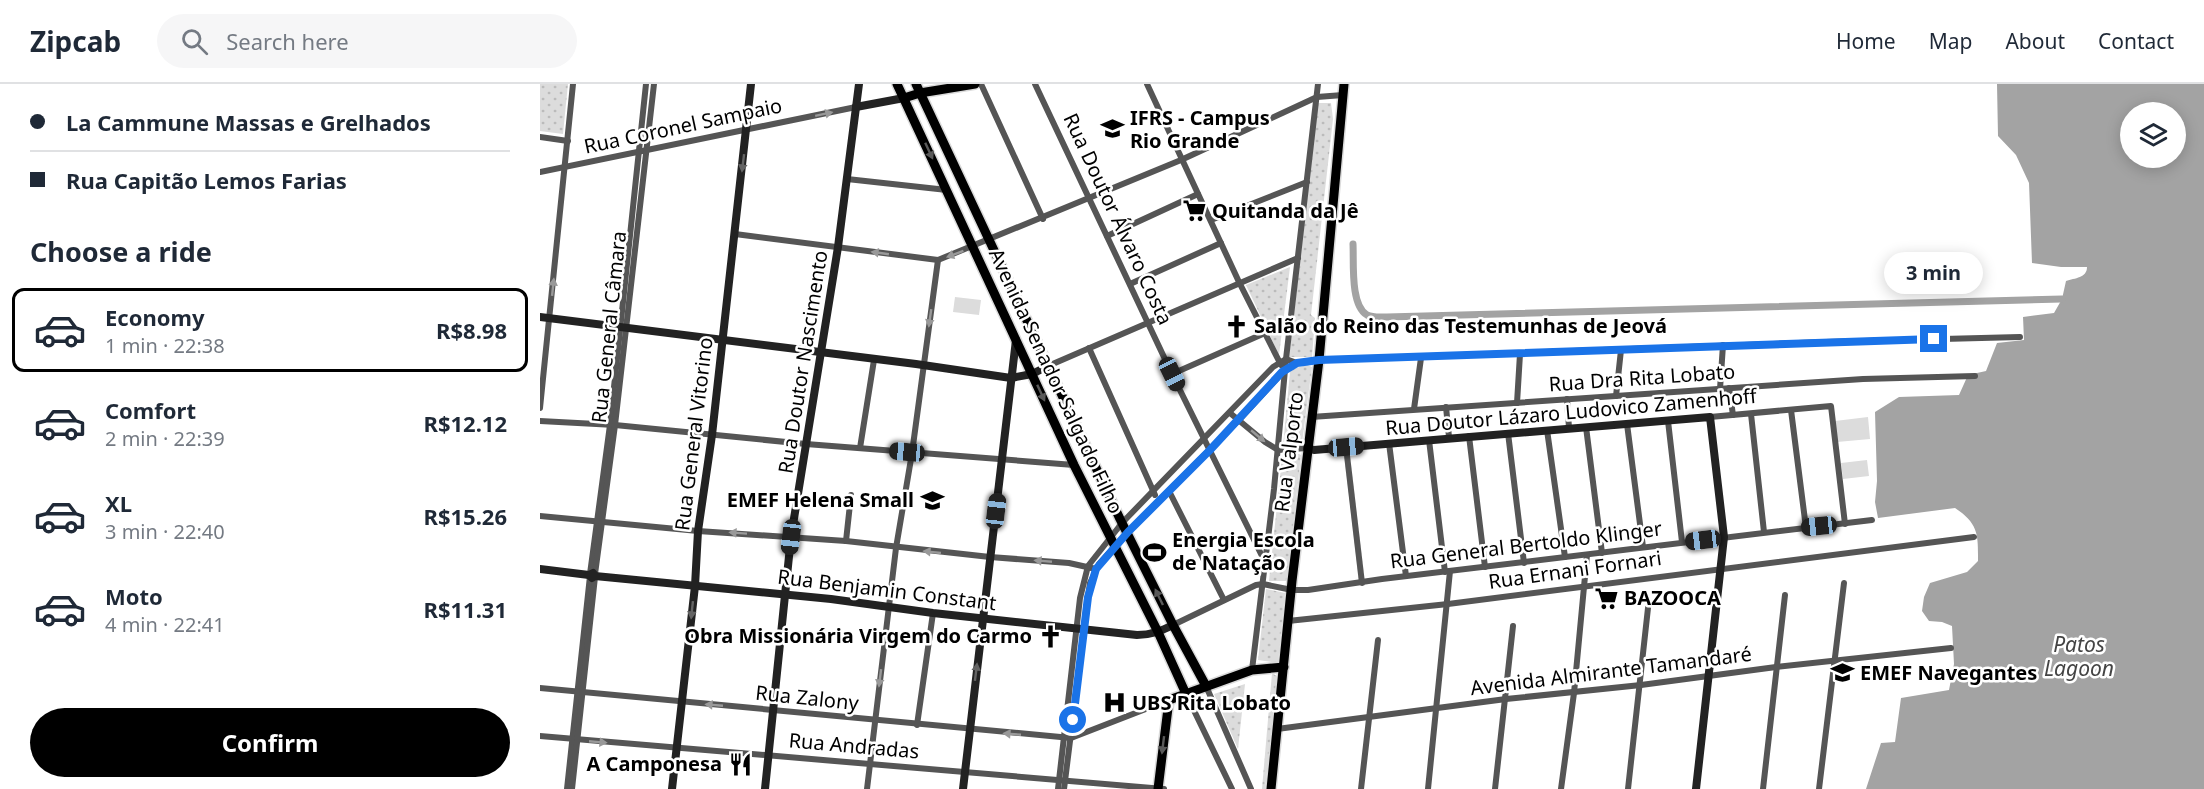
<!DOCTYPE html>
<html lang="en">
<head>
<meta charset="utf-8">
<style>
  body { margin:0; font-family:"Noto Sans",sans-serif; background:#f6f6f7; color:#1f2937; height:100vh; display:flex; flex-direction:column; font-size:22px; white-space:nowrap }
  * { box-sizing:border-box; margin:0 }
  p { font-size:20px; color:#747a83 }
  .icon { flex:none; width:33px; height:33px; fill:none; stroke:currentColor; stroke-width:2; stroke-linecap:round; stroke-linejoin:round }
  .map { position:relative; flex:1; overflow:hidden }
  .drawer { display:flex; flex-direction:column; background:#fff; width:540px }
  .drawer>* { flex:none }
  .hud { display:grid; align-content:center; height:132px; padding:0 30px; background:#fff }
  .buttons { position:absolute; left:1580px; top:18px; display:grid; gap:12px }
  .buttons a { display:grid; place-items:center; width:66px; height:66px; border-radius:50%; background:#fff; box-shadow:0 3px 15px #0003; font-size:30px }
  .end { position:absolute; width:27px; height:27px; margin:-14px; border:8px solid #1a73e8; background:#fff; box-shadow:0 0 0 3px #fff }
  .from { border-radius:50% }
  .bubble { position:absolute; height:42px; border-radius:21px; background:#fff; box-shadow:0 3px 15px #0003; font-size:20px; font-weight:700; line-height:42px; text-align:center }
  .car { position:absolute; width:18px; height:36px; margin:-18px -9px; border-radius:8px; box-shadow:0 0 4px 2px #0007; background:linear-gradient(#222 24%,#8ab4d8 0 40%,#222 0 76%,#8ab4d8 0 86%,#222 0) }
  .hud b { display:flex; align-items:center; gap:21px; height:57px; font-size:22px }
  .hud b+b { border-top:2px solid #e0e1e3 }
  .hud i { width:15px; height:15px; background:#1f2937 }
  ul { padding:0; list-style:none }
  li { display:flex; align-items:center; gap:18px; height:84px; margin:0 12px 9px; padding:0 18px; border:3px solid transparent; border-radius:12px }
  li div { flex:1 }
  li b { display:block; font-size:22px }
  li em { font-style:normal; font-weight:700 }
  li.on { border-color:#000 }
  li>.icon { width:54px; height:54px; stroke-width:1.5 }
  h2 { padding:0 30px; font-size:27px; line-height:72px }
  .primary-button { display:flex; gap:12px; margin-top:auto; padding:12px 30px }
  .primary-button a { flex:1; height:69px; border-radius:36px; background:#000; color:#fff; font-size:24px; font-weight:700; line-height:69px; text-align:center }
  header { display:flex; align-items:center; gap:36px; box-sizing:border-box; height:84px; padding:0 30px; background:#fff; border-bottom:2px solid #e0e1e3 }
  header strong { font-size:28px }
  nav { display:flex; gap:33px; margin-inline-start:auto; font-size:21px }
  .search { width:420px; height:54px; background:#f6f6f7; display:flex; align-items:center; gap:15px; box-sizing:border-box; padding:0 21px; border-radius:33px; color:#747a83; font-size:22px }
  main { display:flex; flex:1; min-height:0 }
  .map>svg:first-child { display:block }
  .park { fill:url(#park-dots) }
  .pitch { fill:#dcdcdc }
  .water { fill:#a3a3a3; fill-rule:evenodd }
  .lines { fill:none; stroke-linecap:round; stroke-linejoin:round }
  .canal { stroke:#a3a3a3; stroke-width:7 }
  .primary-casing { stroke:#dbdbdb; stroke-width:12 }
  .street { stroke:#555; stroke-width:6 }
  .secondary { stroke:#222; stroke-width:8 }
  .primary { stroke:#000; stroke-width:9 }
  .oneway { fill:#999 }
  .oneway2 { fill:#595959 }
  .oneway3 { fill:#646464 }
  .route { stroke:#1a73e8; stroke-width:8 }
  .labels { text-anchor:middle; stroke-width:5; stroke-linejoin:round; paint-order:stroke }
  .poi-label { font-size:20px; font-weight:bold; fill:#000; stroke:#fff; text-anchor:start }
  .street-label { font-size:20px; fill:#000; stroke:#fff }
  .water-label { font-size:21px; font-style:italic; fill:#444; stroke:#fff }
</style>
</head>
<body>
<header>
<strong>Zipcab</strong>
<div class="search"><svg class="icon" aria-label="search" viewBox="0 0 24 24"><circle cx="10" cy="10" r="6"/><path d="M15 15l6 6"/></svg>Search here</div>
<nav><a>Home</a><a>Map</a><a>About</a><a>Contact</a></nav>
</header>
<main>
<section class="drawer">
<div class="hud">
<b><i class="from"></i>La Cammune Massas e Grelhados</b>
<b><i></i>Rua Capitão Lemos Farias</b>
</div>
<h2>Choose a ride</h2>
<ul>
<li class="on"><svg class="icon" aria-label="car" viewBox="0 0 24 24"><path d="M5 17H2v-5l4-1 3-4h7l3 4 3 1v5h-3M9 17h6M6 11h13"/><circle cx="7" cy="17" r="2"/><circle cx="17" cy="17" r="2"/></svg><div><b>Economy</b><p>1 min · 22:38</p></div><em>R$8.98</em></li>
<li><svg class="icon" aria-label="car" viewBox="0 0 24 24"><path d="M5 17H2v-5l4-1 3-4h7l3 4 3 1v5h-3M9 17h6M6 11h13"/><circle cx="7" cy="17" r="2"/><circle cx="17" cy="17" r="2"/></svg><div><b>Comfort</b><p>2 min · 22:39</p></div><em>R$12.12</em></li>
<li><svg class="icon" aria-label="car" viewBox="0 0 24 24"><path d="M5 17H2v-5l4-1 3-4h7l3 4 3 1v5h-3M9 17h6M6 11h13"/><circle cx="7" cy="17" r="2"/><circle cx="17" cy="17" r="2"/></svg><div><b>XL</b><p>3 min · 22:40</p></div><em>R$15.26</em></li>
<li><svg class="icon" aria-label="car" viewBox="0 0 24 24"><path d="M5 17H2v-5l4-1 3-4h7l3 4 3 1v5h-3M9 17h6M6 11h13"/><circle cx="7" cy="17" r="2"/><circle cx="17" cy="17" r="2"/></svg><div><b>Moto</b><p>4 min · 22:41</p></div><em>R$11.31</em></li>
</ul>
<div class="primary-button"><a>Confirm</a></div>
</section>
<div class="map">
<svg width="1664" height="705" viewBox="0 0 1664 705">
  <defs>
    <pattern id="park-dots" width="8" height="8" patternUnits="userSpaceOnUse" patternTransform="scale(1.5)"><rect width="8" height="8" fill="#dcdcdc"/><path d="M2 2h.1M6 6h.1" fill="none" stroke="#bbb" stroke-width="1.8" stroke-linecap="round"/></pattern>
  </defs>
  <rect width="100%" height="100%" fill="#fff"/>
  <!-- park -->
  <g class="park">
    <polygon points="0,0 28,0 23,50 0,47"/>
    <polygon points="778,19 791,19 793,35 771,231 775,234 772,273 749,273"/>
    <polygon points="750,183 739,271 706,201"/>
    <polygon points="767,281 772,283 762,359 760,361 743,362 750,288 752,285"/>
    <polygon points="759,370 761,371 747,497 729,497 742,374 743,371"/>
    <polygon points="726,505 745,509 738,579 718,576"/>
    <polygon points="732,589 738,593 725,705 722,705"/>
    <polygon points="705,600 698,665 674,610"/>
  </g>
  <!-- pitch -->
  <g class="pitch">
    <polygon points="415,213 441,216 439,231 413,228"/>
    <polygon points="1328,333 1330,355 1297,358 1295,337"/>
    <polygon points="1327,376 1329,392 1303,395 1301,379"/>
  </g>
  <!-- water -->
  <path class="water" d="M1457 0H1664V705H1326L1341 659 1355 658 1361 614 1409 606 1414 580 1412 542 1402 538 1389 537 1382 527 1384 513 1390 499 1427 488 1438 477C1438 451 1439 440 1415 424L1338 434 1335 418 1337 397 1335 328 1359 313 1419 311 1428 291 1446 287 1457 259 1484 256 1483 233 1514 229 1522 215 1526 197C1535 194 1547 194 1547 183H1521L1492 179 1489 99 1476 71 1458 52ZM1590 28H1635V74H1590Z"/>
  <g class="lines">
    <!-- canal -->
    <path class="canal" d="M813 160C814 178 810 221 827 231 833 234 841 233 847 233L1522 215"/>
    <defs>
      <g id="primary">
        <polyline points="357,0 534,381 618,548 646,610"/>
        <polyline points="376,0 580,435 633,541 666,602"/>
        <polyline points="364,14 380,9 435,0"/>
        <polyline points="618,705 629,616 712,586 744,583"/>
        <polyline points="731,705 752,497 779,276 804,0"/>
      </g>
    </defs>
    <!-- primary casing -->
    <use href="#primary" class="primary-casing"/>
    <!-- street -->
    <g class="street">
      <polyline points="441,0 503,135"/>
      <polyline points="495,0 632,290 725,478"/>
      <polyline points="607,0 699,198 741,281"/>
      <polyline points="0,53 28,57"/>
      <polyline points="0,88 316,23"/>
      <polyline points="307,95 407,106"/>
      <polyline points="671,136 767,98"/>
      <polyline points="195,150 398,176 641,76 777,13 803,11"/>
      <polyline points="567,152 658,110"/>
      <polyline points="590,200 681,159"/>
      <polyline points="549,264 615,411"/>
      <polyline points="508,282 758,174"/>
      <polyline points="632,290 725,249"/>
      <polyline points="1189,304 1193,331"/>
      <polyline points="1180,305 1183,261"/>
      <polyline points="1076,312 1081,266"/>
      <polyline points="1027,315 1029,344"/>
      <polyline points="977,319 980,270"/>
      <polyline points="906,323 909,353"/>
      <polyline points="0,324 33,0"/>
      <polyline points="874,325 881,274"/>
      <polyline points="1251,326 1266,444"/>
      <polyline points="690,329 725,358 738,366 767,364"/>
      <polyline points="1211,330 1224,448"/>
      <polyline points="771,333 1323,295 1435,292"/>
      <polyline points="1170,333 1291,322 1305,440"/>
      <polyline points="0,337 75,341 266,360 534,381"/>
      <polyline points="1128,337 1142,458"/>
      <polyline points="1087,340 1103,463"/>
      <polyline points="1046,343 1062,469"/>
      <polyline points="1007,346 1025,473"/>
      <polyline points="968,349 984,479"/>
      <polyline points="929,352 945,483"/>
      <polyline points="889,356 905,488"/>
      <polyline points="849,359 866,492"/>
      <polyline points="806,363 822,499"/>
      <polyline points="320,364 334,276"/>
      <polyline points="629,407 684,516"/>
      <polyline points="0,432 158,447 306,457 450,473 529,479 556,485"/>
      <polyline points="306,457 311,411"/>
      <polyline points="50,490 70,341 106,0"/>
      <polyline points="55,490 75,341 114,0"/>
      <polyline points="748,537 908,520 1434,453"/>
      <polyline points="633,541 716,501 723,500 752,506 768,506 842,495 1332,436"/>
      <polyline points="712,586 734,405 746,275 778,0"/>
      <polyline points="666,602 711,705"/>
      <polyline points="0,604 531,654 629,616"/>
      <polyline points="646,610 692,705"/>
      <polyline points="377,641 393,529"/>
      <polyline points="737,645 966,615 1101,601 1236,583 1411,564"/>
      <polyline points="0,652 624,705"/>
      <polyline points="27,705 50,492"/>
      <polyline points="32,705 55,493"/>
      <polyline points="327,705 356,464 372,369 398,176"/>
      <polyline points="518,705 540,514 548,482 582,439 733,283 746,275 757,279"/>
      <polyline points="524,705 548,513 550,499 559,480 588,448 699,336 743,288 757,279 779,276 1286,258 1480,253"/>
      <polyline points="821,705 838,556"/>
      <polyline points="888,705 910,487"/>
      <polyline points="955,705 973,542"/>
      <polyline points="1021,705 1034,609 1047,471"/>
      <polyline points="1088,705 1108,524"/>
      <polyline points="1223,705 1245,511"/>
      <polyline points="1279,705 1304,499"/>
    </g>
    <!-- secondary -->
    <g class="secondary">
      <polyline points="316,23 364,14"/>
      <polyline points="0,233 376,280 471,294 492,290 508,282"/>
      <polyline points="767,364 774,366 1170,333 1184,453 1156,705"/>
      <polyline points="0,485 49,491"/>
      <path d="M55 492 52 494 49 491 53 489 55 492 291 515 393 529 597 551C611 551 621 547 633 541"/>
      <polyline points="132,705 155,502 158,447 172,351 211,0"/>
      <polyline points="225,705 251,453 298,163 319,0"/>
      <polyline points="423,705 476,256"/>
    </g>
    <!-- primary -->
    <use href="#primary" class="primary"/>
  </g>
  <!-- one-way arrows -->
  <defs><path id="oneway-solid" d="M-6-.8H1V-3.2L6.5 0L1 3.2V.8H-6Z" transform="scale(1.5)"/></defs>
  <g class="oneway">
    <use href="#oneway-solid" transform="translate(284 30) rotate(-12)"/>
    <use href="#oneway-solid" transform="translate(340 169) rotate(-172)"/>
    <use href="#oneway-solid" transform="translate(415 170) rotate(159)"/>
    <use href="#oneway-solid" transform="translate(13 203) rotate(-84)"/>
    <use href="#oneway-solid" transform="translate(390 234) rotate(98)"/>
    <use href="#oneway-solid" transform="translate(718 352) rotate(40)"/>
    <use href="#oneway-solid" transform="translate(198 449) rotate(-176)"/>
    <use href="#oneway-solid" transform="translate(392 468) rotate(-174)"/>
    <use href="#oneway-solid" transform="translate(503 477) rotate(-175)"/>
    <use href="#oneway-solid" transform="translate(340 594) rotate(97)"/>
    <use href="#oneway-solid" transform="translate(174 621) rotate(-175)"/>
    <use href="#oneway-solid" transform="translate(472 650) rotate(-175)"/>
    <use href="#oneway-solid" transform="translate(58 658) rotate(5)"/>
  </g>
  <g class="oneway2">
    <use href="#oneway-solid" transform="translate(389 67) rotate(65)"/>
    <use href="#oneway-solid" transform="translate(501 309) rotate(65)"/>
    <use href="#oneway-solid" transform="translate(619 513) rotate(-116)"/>
    <use href="#oneway-solid" transform="translate(623 661) rotate(97)"/>
  </g>
  <g class="oneway3">
    <use href="#oneway-solid" transform="translate(203 79) rotate(97)"/>
    <use href="#oneway-solid" transform="translate(152 526) rotate(96)"/>
    <use href="#oneway-solid" transform="translate(436 588) rotate(-83)"/>
  </g>
  <g class="lines">
    <!-- route -->
    <polyline class="route" points="533,636 548,513 556,485 588,448 670,366 742,288 757,279 779,276 1394,255"/>
  </g>
  <!-- icons -->
  <defs>
    <symbol id="university-bare" viewBox="-9 -9 18 18"><path d="M0-5L7-2L0 1L-7-2ZM-4 1L0 2.5L4 1V4Q0 6-4 4Z" fill="#000" stroke="#fff" stroke-width="2.5" paint-order="stroke"/></symbol>
    <symbol id="supermarket-bare" viewBox="-9 -9 18 18"><path d="M-6-5.5h2.5l.6 2H6L4.5 2H-2.5L-4.4-4H-6ZM-1.5 3.2a1.3 1.3 0 1 0 .1 0ZM3 3.2a1.3 1.3 0 1 0 .1 0Z" fill="#000" stroke="#fff" stroke-width="2.5" paint-order="stroke"/></symbol>
    <symbol id="church-bare" viewBox="-9 -9 18 18"><path d="M-1.2-6h2.4v3.5h3.3v2.4h-3.3V6h-2.4V-.1h-3.3v-2.4h3.3Z" fill="#000" stroke="#fff" stroke-width="2.5" paint-order="stroke"/></symbol>
    <symbol id="stadium-bare" viewBox="-9 -9 18 18"><path d="M0-5a6.5 5 0 1 0 0 10a6.5 5 0 1 0 0-10ZM-3.5-1.8h7v3.6h-7Z" fill="#000" stroke="#fff" stroke-width="2.5" paint-order="stroke"/></symbol>
    <symbol id="hospital-bare" viewBox="-9 -9 18 18"><path d="M-5-5h3v3.5h4V-5h3V5h-3V1.5h-4V5h-3Z" fill="#000" stroke="#fff" stroke-width="2.5" paint-order="stroke"/></symbol>
    <symbol id="restaurant-bare" viewBox="-9 -9 18 18"><path d="M-5-6h1v4h1v-4h1v4h1v-4h1v5L-1.5 .5V6h-2V.5L-5-1ZM5-6V6H3V1.5H1.5Q1.5-4 5-6Z" fill="#000" stroke="#fff" stroke-width="2.5" paint-order="stroke"/></symbol>
  </defs>
  <g fill-rule="evenodd">
    <use href="#university-bare" x="556" y="28" width="33" height="33"/>
    <use href="#supermarket-bare" x="638" y="110" width="33" height="33"/>
    <use href="#church-bare" x="680" y="226" width="33" height="33"/>
    <use href="#university-bare" x="376" y="400" width="33" height="33"/>
    <use href="#stadium-bare" x="598" y="452" width="33" height="33"/>
    <use href="#supermarket-bare" x="1050" y="498" width="33" height="33"/>
    <use href="#church-bare" x="494" y="536" width="33" height="33"/>
    <use href="#university-bare" x="1286" y="572" width="33" height="33"/>
    <use href="#hospital-bare" x="558" y="602" width="33" height="33"/>
    <use href="#restaurant-bare" x="184" y="664" width="33" height="33"/>
  </g>
  <g class="labels">
    <!-- poi labels -->
    <g class="poi-label">
      <text x="590" y="41">IFRS - Campus<tspan x="590" dy="23">Rio Grande</tspan></text>
      <text x="672" y="134">Quitanda da Jê</text>
      <text x="714" y="249">Salão do Reino das Testemunhas de Jeová</text>
      <text x="374" y="423" text-anchor="end">EMEF Helena Small</text>
      <text x="632" y="463">Energia Escola<tspan x="632" dy="23">de Natação</tspan></text>
      <text x="1084" y="521">BAZOOCA</text>
      <text x="492" y="559" text-anchor="end">Obra Missionária Virgem do Carmo</text>
      <text x="1320" y="596">EMEF Navegantes</text>
      <text x="592" y="626">UBS Rita Lobato</text>
      <text x="182" y="687" text-anchor="end">A Camponesa</text>
    </g>
    <!-- street labels -->
    <g class="street-label">
      <text transform="translate(143 42) rotate(-12)" y="7">Rua Coronel Sampaio</text>
      <text transform="translate(578 135) rotate(65)" y="7">Rua Doutor Álvaro Costa</text>
      <text transform="translate(69 243) rotate(-84)" y="7">Rua General Câmara</text>
      <text transform="translate(263 278) rotate(-81)" y="7">Rua Doutor Nascimento</text>
      <text transform="translate(1102 294) rotate(-4)" y="7">Rua Dra Rita Lobato</text>
      <text transform="translate(516 297) rotate(65)" y="7">Avenida Senador Salgado Filho</text>
      <text transform="translate(1031 328) rotate(-5)" y="7">Rua Doutor Lázaro Ludovico Zamenhoff</text>
      <text transform="translate(154 350) rotate(-83)" y="7">Rua General Vitorino</text>
      <text transform="translate(749 368) rotate(-83)" y="7">Rua Valporto</text>
      <text transform="translate(986 461) rotate(-7)" y="7">Rua General Bertoldo Klinger</text>
      <text transform="translate(1035 486) rotate(-8)" y="7">Rua Ernani Fornari</text>
      <text transform="translate(347 506) rotate(7)" y="7">Rua Benjamin Constant</text>
      <text transform="translate(1071 587) rotate(-7)" y="7">Avenida Almirante Tamandaré</text>
      <text transform="translate(267 614) rotate(6)" y="7">Rua Zalony</text>
      <text transform="translate(314 662) rotate(5)" y="7">Rua Andradas</text>
    </g>
    <!-- water labels -->
    <g class="water-label">
      <text x="1539" y="568">Patos<tspan x="1539" dy="24">Lagoon</tspan></text>
    </g>
  </g>
</svg>
<div class="buttons">
<a><svg class="icon" aria-label="layers" viewBox="0 0 24 24"><path d="M12 4l9 5-9 5-9-5zM3 14l9 5 9-5"/></svg></a>
</div>
<i class="end from" style="left:533px;top:636px"></i>
<i class="end" style="left:1394px;top:255px"></i>
<div class="bubble" style="left:1344px;top:168px;width:99px">3 min</div>
<i class="car" style="left:632px;top:290px;rotate:154deg"></i>
<i class="car" style="left:806px;top:363px;rotate:85deg"></i>
<i class="car" style="left:367px;top:368px;rotate:275deg"></i>
<i class="car" style="left:456px;top:427px;rotate:7deg"></i>
<i class="car" style="left:1279px;top:442px;rotate:264deg"></i>
<i class="car" style="left:251px;top:453px;rotate:187deg"></i>
<i class="car" style="left:1163px;top:456px;rotate:263deg"></i>
</div>
</main>
</body>
</html>
